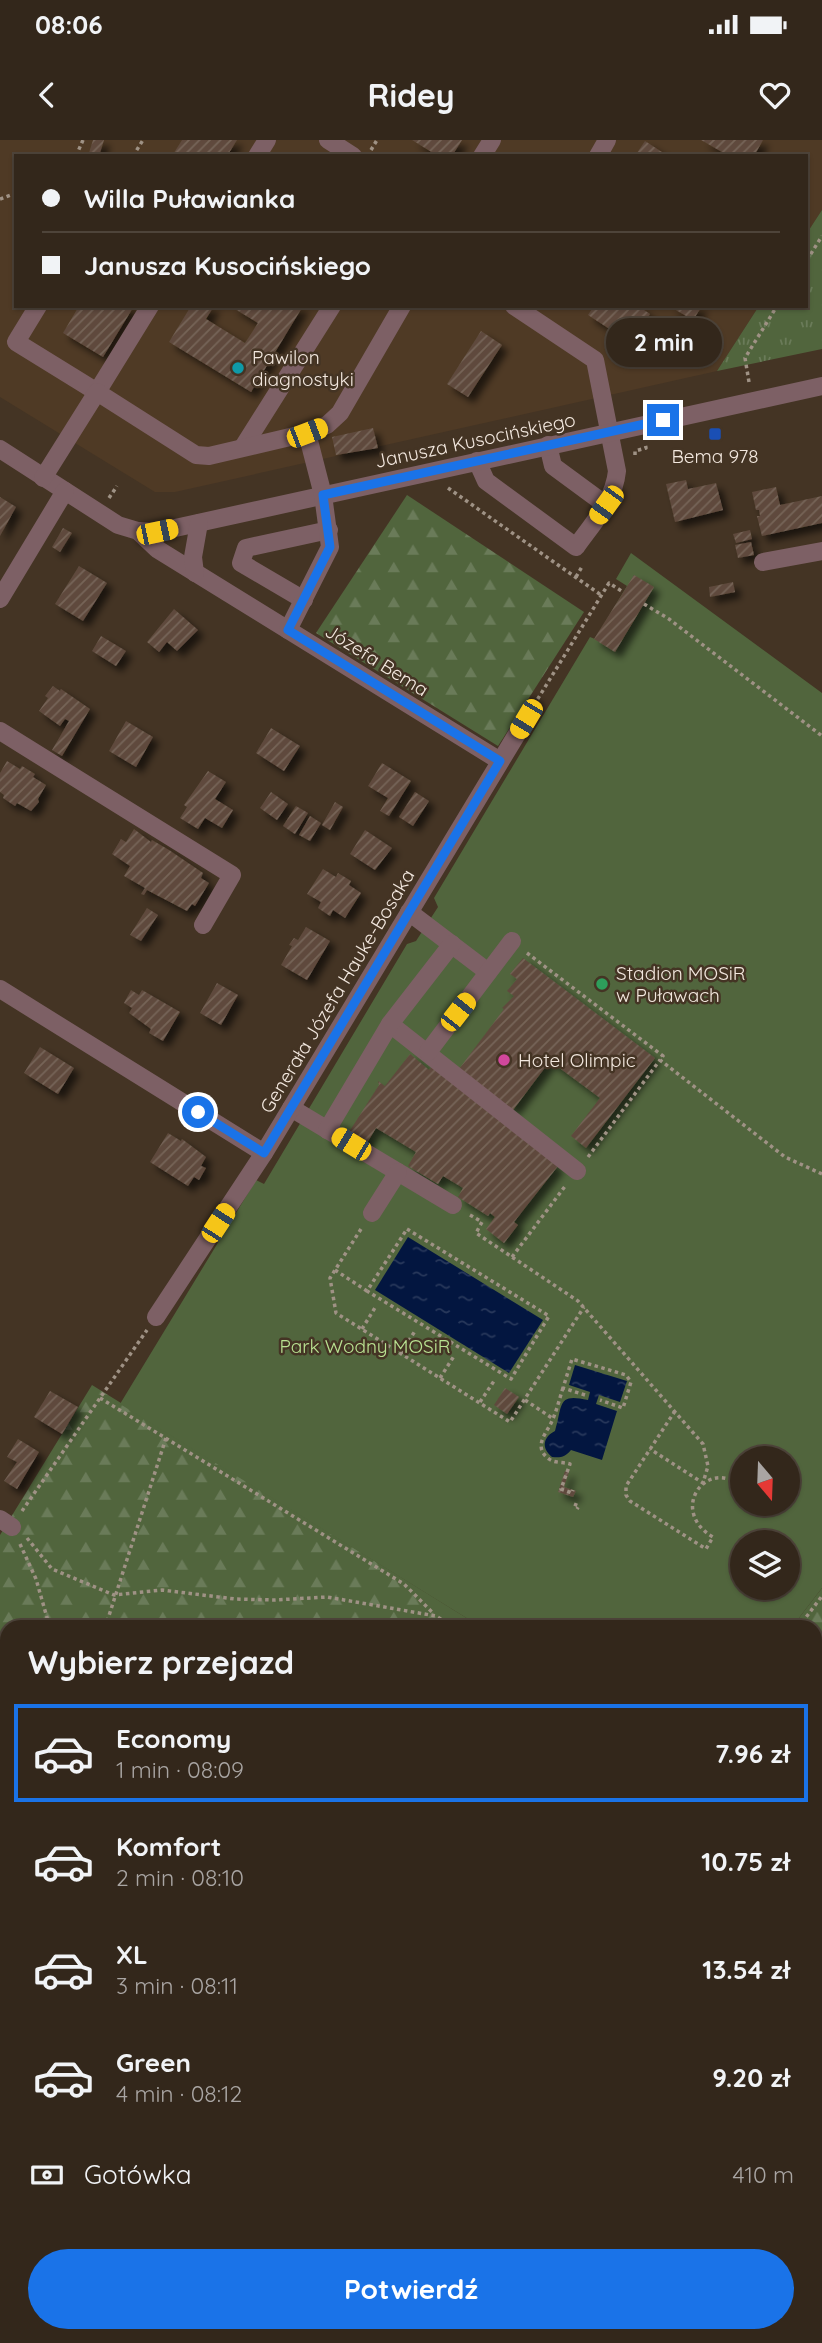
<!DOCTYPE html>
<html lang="pl">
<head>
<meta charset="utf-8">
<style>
  body { margin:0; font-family:Quicksand,sans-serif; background:#3b2f24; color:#f1f3f6; height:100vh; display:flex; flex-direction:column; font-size:26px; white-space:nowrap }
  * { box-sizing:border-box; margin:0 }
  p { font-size:23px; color:#a9a5a3 }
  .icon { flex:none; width:38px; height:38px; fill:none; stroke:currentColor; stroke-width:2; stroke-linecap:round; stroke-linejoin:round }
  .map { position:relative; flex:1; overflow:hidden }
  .panel { position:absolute; left:0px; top:1480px; width:822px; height:723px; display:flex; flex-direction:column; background:#33271b; border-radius:21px 21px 0 0; box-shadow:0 2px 5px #0004,0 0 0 2px #4e443a }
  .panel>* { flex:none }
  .top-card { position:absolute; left:14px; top:14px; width:794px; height:154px; border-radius:0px; box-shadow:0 2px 5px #0004,0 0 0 2px #4e443a; display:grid; align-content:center; height:154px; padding:0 28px; background:#33271b }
  .needle { width:46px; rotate:161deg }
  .tools { position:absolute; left:730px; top:1306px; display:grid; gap:14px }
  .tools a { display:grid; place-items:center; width:70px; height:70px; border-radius:50%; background:#33271b; box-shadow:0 2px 5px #0004,0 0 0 2px #4e443a; font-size:35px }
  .end { position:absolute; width:32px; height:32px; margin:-16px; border:9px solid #1a73e8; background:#fff; box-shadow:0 0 0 4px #fff }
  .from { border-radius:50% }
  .bubble { position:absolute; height:49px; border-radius:24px; background:#33271b; box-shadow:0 2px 5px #0004,0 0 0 2px #4e443a; font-size:23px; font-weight:800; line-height:49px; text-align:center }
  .car { position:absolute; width:21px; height:42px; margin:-21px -10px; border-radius:9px; box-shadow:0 0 5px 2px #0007; background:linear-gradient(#f5c518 24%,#345 0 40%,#f5c518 0 76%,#345 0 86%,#f5c518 0) }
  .top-card b { display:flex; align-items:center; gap:24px; height:66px; font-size:26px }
  .top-card b+b { border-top:2px solid #4e443a }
  .top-card i { width:18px; height:18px; background:#f1f3f6 }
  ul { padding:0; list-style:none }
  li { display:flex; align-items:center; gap:21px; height:98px; margin:0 14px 10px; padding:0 14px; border:4px solid transparent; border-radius:0px }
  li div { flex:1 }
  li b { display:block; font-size:26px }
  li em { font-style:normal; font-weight:800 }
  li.on { border-color:#1a73e8 }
  li>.icon { width:63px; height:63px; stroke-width:1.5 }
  h2 { padding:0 28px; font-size:32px; line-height:84px }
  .pay { display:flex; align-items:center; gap:18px; height:77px; padding:0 28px; font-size:26px }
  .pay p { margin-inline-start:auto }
  .action { display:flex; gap:14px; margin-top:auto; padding:14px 28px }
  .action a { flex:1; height:80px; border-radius:42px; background:#1a73e8; color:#fff; font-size:28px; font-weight:800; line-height:80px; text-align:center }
  .status { display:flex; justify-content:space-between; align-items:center; height:49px; padding:0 35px; background:#33271b; direction:ltr }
  .status svg { height:19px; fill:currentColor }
  header { display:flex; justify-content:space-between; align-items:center; height:91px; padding:0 28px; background:#33271b; font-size:32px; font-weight:800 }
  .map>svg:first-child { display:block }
  .built { fill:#4f3a25 }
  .grass { fill:url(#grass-tufts) }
  .forest { fill:url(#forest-firs) }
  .park { fill:#51653d; fill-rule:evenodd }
  .water { fill:url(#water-ripples) }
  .building { fill:url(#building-hatch); filter:url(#shadow) }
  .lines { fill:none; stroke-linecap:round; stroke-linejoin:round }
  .path { stroke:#9f9285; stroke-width:3.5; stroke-dasharray:3.5 3.5; stroke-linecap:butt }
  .minor { stroke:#7d6065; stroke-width:18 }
  .route { stroke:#1a73e8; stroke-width:9 }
  .culture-dot { fill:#0f9aa8; stroke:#443424; stroke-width:2.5 }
  .transit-dot { fill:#1a4fb4; stroke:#443424; stroke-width:2.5 }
  .leisure-dot { fill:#2e9e5b; stroke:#443424; stroke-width:2.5 }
  .hotel-dot { fill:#d1479c; stroke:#443424; stroke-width:2.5 }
  .labels { text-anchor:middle; stroke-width:5; stroke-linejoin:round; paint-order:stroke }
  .poi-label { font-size:19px; fill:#f3e8df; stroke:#443424; text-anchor:start }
  .street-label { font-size:19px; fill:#f3e8df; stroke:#443424 }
  .park-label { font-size:19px; fill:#b9e392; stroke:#443424 }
</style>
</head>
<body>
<div class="status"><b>08:06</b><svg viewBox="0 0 49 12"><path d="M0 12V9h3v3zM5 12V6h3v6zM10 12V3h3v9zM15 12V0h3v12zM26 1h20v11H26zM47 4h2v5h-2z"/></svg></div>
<header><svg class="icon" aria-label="back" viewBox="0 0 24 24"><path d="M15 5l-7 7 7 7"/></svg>Ridey<svg class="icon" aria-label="heart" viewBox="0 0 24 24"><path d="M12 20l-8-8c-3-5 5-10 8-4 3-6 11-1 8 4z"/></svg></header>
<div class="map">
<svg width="822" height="2203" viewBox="0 0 822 2203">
  <defs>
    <pattern id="grass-tufts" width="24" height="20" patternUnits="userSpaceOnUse" patternTransform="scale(1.75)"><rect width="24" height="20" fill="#51653d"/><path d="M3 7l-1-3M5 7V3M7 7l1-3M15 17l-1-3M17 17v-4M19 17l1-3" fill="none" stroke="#6a7b59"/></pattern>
    <pattern id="forest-firs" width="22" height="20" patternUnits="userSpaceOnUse" patternTransform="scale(1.75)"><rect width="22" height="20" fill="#51653d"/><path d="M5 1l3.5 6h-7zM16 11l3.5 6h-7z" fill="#6a7b59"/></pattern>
    <pattern id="water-ripples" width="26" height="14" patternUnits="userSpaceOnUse" patternTransform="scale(1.75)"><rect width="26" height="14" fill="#031640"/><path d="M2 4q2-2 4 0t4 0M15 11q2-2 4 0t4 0" fill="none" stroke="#28385b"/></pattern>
    <pattern id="building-hatch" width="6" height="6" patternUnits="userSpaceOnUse" patternTransform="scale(1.75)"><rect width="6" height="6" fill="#5e4a3c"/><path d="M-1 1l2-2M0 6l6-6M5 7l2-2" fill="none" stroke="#766458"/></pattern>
    <filter id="shadow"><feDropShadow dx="6" dy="6" stdDeviation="3.5" flood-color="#0009"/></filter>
  </defs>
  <rect width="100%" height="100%" fill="#443424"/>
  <!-- built -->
  <polygon class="built" points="0,0 822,0 822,70 807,93 807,16 16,16 16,166 759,166 717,231 175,352 155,352 0,257"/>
  <!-- grass -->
  <polygon class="grass" points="822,70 822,209 717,231 759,166 807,166 807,93"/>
  <!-- forest -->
  <g class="forest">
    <polygon points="407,355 584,472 498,606 316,493"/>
    <polygon points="92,1245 481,1487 7,1488 7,2196 816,2196 816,1488 792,1487 822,1448 822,2203 0,2203 0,1395"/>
  </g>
  <!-- park -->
  <path class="park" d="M631 413 822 553V1448L792 1487H481L120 1264 256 1040 264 1044 407 804 416 801 438 767 434 758 590 497 595 499 627 446 616 439ZM742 1318H788V1363H742ZM742 1402H788V1447H742Z"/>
  <!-- water -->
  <g class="water">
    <polygon points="408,1097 543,1180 509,1233 375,1150"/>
    <path d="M575 1225 627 1241 620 1262 599 1255 596 1264 617 1271 602 1320 571 1310C565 1317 561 1318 552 1317 541 1308 543 1297 555 1291 563 1264 557 1253 588 1260L590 1252 569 1245Z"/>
  </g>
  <!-- building -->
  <g class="building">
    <polygon points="93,0 104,0 99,16 88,16"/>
    <polygon points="182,0 237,0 227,16 172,16"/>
    <polygon points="412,0 462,0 452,16 438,16"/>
    <polygon points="701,0 763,0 754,16 729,16"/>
    <polygon points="645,1 668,16 635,16"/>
    <polygon points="79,166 134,166 103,217 63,193"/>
    <polygon points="191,166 214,166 206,179 245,203 258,183 230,166 303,166 251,252 169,202"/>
    <polygon points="594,166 638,166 650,174 631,203 588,175"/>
    <polygon points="669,166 702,166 693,180"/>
    <polygon points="481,191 502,205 468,257 447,244"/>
    <polygon points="373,288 378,308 336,315 332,297"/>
    <polygon points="686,340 688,349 716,343 723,370 675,382 666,344"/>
    <polygon points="776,347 780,365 822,356 822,383 762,396 757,376 760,376 759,370 756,370 752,352"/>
    <polygon points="0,357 16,367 0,396"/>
    <polygon points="63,388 72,393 60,412 52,407"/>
    <polygon points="750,390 752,399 736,403 733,394"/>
    <polygon points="751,402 754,415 738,418 735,405"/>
    <polygon points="79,426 107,443 83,481 55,464"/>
    <polygon points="634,435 654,447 615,512 594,499"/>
    <polygon points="733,442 735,452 710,457 709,447"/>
    <polygon points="174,469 198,490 177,511 167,502 159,512 147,502"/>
    <polygon points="101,496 126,511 116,526 92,511"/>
    <polygon points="53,546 60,551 61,549 90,569 62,616 52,610 69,581 65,579 60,586 39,571 48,558 45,556"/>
    <polygon points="126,581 153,597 136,627 109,611"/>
    <polygon points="271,588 300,606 284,631 256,613"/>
    <polygon points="7,621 20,629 22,626 35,634 33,637 46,645 38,659 39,662 31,671 17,663 15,666 3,658 4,655 0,652 0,633"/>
    <polygon points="382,623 411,641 389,676 380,671 388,658 368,646"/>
    <polygon points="208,631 226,642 215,659 233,670 222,688 205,678 198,689 180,678 187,667 184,665"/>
    <polygon points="271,652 288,664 277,680 260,668"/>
    <polygon points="415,652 429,661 413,686 399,677"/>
    <polygon points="335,662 343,667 330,690 322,685"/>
    <polygon points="296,666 308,673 295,694 283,686"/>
    <polygon points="310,676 321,683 310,701 299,695"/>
    <polygon points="134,689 151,702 152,700 169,710 203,733 201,738 209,743 195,766 192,764 187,771 147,750 144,755 141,754 145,748 124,736 130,726 112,714 121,699 126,702"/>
    <polygon points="365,690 392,708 375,730 350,714"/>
    <polygon points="323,729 336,737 338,733 351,741 349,745 361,753 345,778 333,770 330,776 318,768 321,762 307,754"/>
    <polygon points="147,768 158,775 141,801 130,795"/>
    <polygon points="306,787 330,801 307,840 281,825 292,806 289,805 294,798 298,800"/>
    <polygon points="523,818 655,918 586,1008 571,996 600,958 550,921 513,970 459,929 504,869 502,868 514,856 507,851 517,839 510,834"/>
    <polygon points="217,843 238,855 221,885 200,873"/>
    <polygon points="131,850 139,855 142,850 180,872 163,901 149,893 151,889 129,873 132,868 124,863"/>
    <polygon points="40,907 74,928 58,954 24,933"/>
    <polygon points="410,914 429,930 432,926 558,1026 514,1082 518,1085 504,1103 486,1089 495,1077 490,1073 488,1076 458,1057 463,1048 443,1036 438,1044 408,1026 416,1012 376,988 367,1003 349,992 379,945 378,941 385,946"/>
    <polygon points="168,993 181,1001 182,999 206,1017 201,1026 206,1028 199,1040 194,1037 188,1046 150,1022"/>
    <polygon points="505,1248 519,1257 507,1274 494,1265"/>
    <polygon points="50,1251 78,1267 62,1294 34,1277"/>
    <polygon points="18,1299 39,1312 17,1349 4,1341 17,1322 7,1317"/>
    <polygon points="565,1331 569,1332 564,1347 576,1351 573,1357 558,1352"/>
  </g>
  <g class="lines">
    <!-- path -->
    <g class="path">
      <polyline points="371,10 377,0"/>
      <polyline points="76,16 83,0"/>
      <polyline points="133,16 143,0"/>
      <polyline points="0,59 16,53"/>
      <polyline points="807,120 822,96"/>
      <polyline points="749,242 745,218 777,166"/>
      <polyline points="635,315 635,311 646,308 645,303"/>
      <polyline points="448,348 601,455"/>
      <polyline points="109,358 117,346"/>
      <polyline points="576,437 583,425"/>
      <polyline points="644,464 669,479 822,596"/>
      <polyline points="534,565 609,443 623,452"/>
      <polyline points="527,813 663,916 660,920 785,1017 822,1034"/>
      <polyline points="588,1017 660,920"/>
      <polyline points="470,1075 482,1082 476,1093 578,1161 703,1304 708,1326 703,1343 650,1309"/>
      <polyline points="361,1089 330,1138 336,1173 510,1282 584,1167"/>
      <polygon points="407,1089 549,1176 511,1239 367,1151"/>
      <polyline points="512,1117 566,1045"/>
      <polyline points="335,1130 367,1151"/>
      <polyline points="362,1189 376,1166"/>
      <polyline points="401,1213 415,1191"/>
      <polyline points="440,1238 454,1216"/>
      <path d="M563 1248C559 1260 556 1274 550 1285 544 1296 534 1308 549 1319 554 1323 563 1322 570 1324L561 1349 572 1353 573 1350"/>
      <polyline points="585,1255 563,1248 572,1219 626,1235 631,1242 623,1268 600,1260"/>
      <polyline points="100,1258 404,1444 434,1474"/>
      <polyline points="525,1260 552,1278"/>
      <polyline points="480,1262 494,1241"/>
      <path d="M675 1271 626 1346V1355L630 1361 706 1409 713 1397C668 1371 706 1316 742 1347"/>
      <polyline points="574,1364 579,1366 577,1369"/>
      <polyline points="22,1371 147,1190"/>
      <polyline points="27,1398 52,1429 114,1455 162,1450 235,1459 275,1460 327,1457 436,1476 454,1488"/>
      <polyline points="20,1404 36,1439 50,1488"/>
      <polyline points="105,1488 166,1298"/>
      <polyline points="798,1488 822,1456"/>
      <polyline points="816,1551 822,1531"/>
      <polyline points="816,1561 822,1561"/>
      <polyline points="0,1777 7,1766"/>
      <polyline points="0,1819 7,1826"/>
      <polyline points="816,2132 822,2132"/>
      <polyline points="383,2196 390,2203"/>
      <polyline points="751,2196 751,2203"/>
      <polyline points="459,2203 464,2196"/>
    </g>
    <!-- minor -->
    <g class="minor">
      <polyline points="328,0 353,16"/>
      <polyline points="257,16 267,0"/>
      <polyline points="482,16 492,0"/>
      <polyline points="598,16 607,0"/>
      <polyline points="38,166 16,202 97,252 150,166"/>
      <polyline points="548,305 553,326 606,365"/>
      <polyline points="243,307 332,166"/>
      <polyline points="0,309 118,385 138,391 157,409 500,621"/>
      <path d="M477 321 486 341 576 407C593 383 614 361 617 331L595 220 514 166"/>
      <polyline points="43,338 97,252 196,315 209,316 307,293"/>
      <polyline points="138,391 157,392 822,246"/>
      <polyline points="763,422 822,411"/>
      <polyline points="195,433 193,417 199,383"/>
      <polyline points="0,459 65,351"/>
      <polyline points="304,460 241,423 246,408 329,390"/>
      <polyline points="288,490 330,407 323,355 307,293 327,285 340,273 402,166"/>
      <polyline points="0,591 232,735 203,785"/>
      <polyline points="409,772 488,832"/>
      <polyline points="0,849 264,1013"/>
      <polyline points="390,884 577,1031"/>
      <polyline points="428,912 512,801"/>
      <polyline points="291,968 453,1065"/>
      <polyline points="327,990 390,884 452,804"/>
      <polyline points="372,1073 398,1032"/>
      <polyline points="156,1177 264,1013 526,579"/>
      <polyline points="0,1379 12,1387"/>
    </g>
  </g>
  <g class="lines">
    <!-- route -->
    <polyline class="route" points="198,972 264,1013 500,621 288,490 330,407 323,355 663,280"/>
  </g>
  <!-- markers -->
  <circle class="culture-dot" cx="238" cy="228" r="7"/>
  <rect class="transit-dot" x="708" y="287" width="14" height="14" rx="3.5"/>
  <circle class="leisure-dot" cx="602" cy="844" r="7"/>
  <circle class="hotel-dot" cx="504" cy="920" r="7"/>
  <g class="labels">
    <!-- poi labels -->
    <g class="poi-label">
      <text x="252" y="224">Pawilon<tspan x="252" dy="22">diagnostyki</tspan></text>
      <text x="715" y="323" text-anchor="middle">Bema 978</text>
      <text x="616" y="840">Stadion MOSiR<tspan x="616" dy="22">w Puławach</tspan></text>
      <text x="518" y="927">Hotel Olimpic</text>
    </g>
    <!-- street labels -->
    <g class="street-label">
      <text transform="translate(475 300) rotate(-12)" y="7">Janusza Kusocińskiego</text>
      <text transform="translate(377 520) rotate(32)" y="7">Józefa Bema</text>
      <text transform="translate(337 851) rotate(-59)" y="7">Generała Józefa Hauke-Bosaka</text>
    </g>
    <!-- park labels -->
    <g class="park-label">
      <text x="365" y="1213">Park Wodny MOSiR</text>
    </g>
  </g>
</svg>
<div class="tools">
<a><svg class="needle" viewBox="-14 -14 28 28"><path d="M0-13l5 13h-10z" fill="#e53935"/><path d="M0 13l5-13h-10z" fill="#a9a5a3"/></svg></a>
<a><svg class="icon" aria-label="layers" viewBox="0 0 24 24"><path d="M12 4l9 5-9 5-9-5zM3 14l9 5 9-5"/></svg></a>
</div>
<i class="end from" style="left:198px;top:972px"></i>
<i class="end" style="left:663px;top:280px"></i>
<div class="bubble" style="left:606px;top:178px;width:116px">2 min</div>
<i class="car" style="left:307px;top:293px;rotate:69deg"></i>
<i class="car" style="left:606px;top:365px;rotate:216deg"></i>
<i class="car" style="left:157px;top:392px;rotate:78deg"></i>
<i class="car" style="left:526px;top:579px;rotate:211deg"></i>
<i class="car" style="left:458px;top:872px;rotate:38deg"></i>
<i class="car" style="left:351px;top:1004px;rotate:301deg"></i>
<i class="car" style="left:218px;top:1083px;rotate:33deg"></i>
<div class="top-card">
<b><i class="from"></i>Willa Puławianka</b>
<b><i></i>Janusza Kusocińskiego</b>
</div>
<section class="panel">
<h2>Wybierz przejazd</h2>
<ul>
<li class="on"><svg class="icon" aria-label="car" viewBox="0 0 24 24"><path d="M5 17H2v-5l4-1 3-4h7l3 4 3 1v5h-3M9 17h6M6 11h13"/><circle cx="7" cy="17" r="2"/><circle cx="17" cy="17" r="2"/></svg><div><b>Economy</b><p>1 min · 08:09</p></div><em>7.96 zł</em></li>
<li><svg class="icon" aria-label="car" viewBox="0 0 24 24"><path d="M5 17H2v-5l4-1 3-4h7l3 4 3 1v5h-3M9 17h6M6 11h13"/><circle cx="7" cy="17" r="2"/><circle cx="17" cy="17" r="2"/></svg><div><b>Komfort</b><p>2 min · 08:10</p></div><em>10.75 zł</em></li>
<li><svg class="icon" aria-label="car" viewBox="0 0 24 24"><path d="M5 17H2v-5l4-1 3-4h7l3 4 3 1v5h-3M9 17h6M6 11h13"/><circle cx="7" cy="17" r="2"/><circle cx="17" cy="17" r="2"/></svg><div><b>XL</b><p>3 min · 08:11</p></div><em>13.54 zł</em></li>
<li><svg class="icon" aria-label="car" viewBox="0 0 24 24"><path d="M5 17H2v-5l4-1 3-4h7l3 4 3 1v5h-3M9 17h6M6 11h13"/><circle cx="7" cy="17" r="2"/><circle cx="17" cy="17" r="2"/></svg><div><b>Green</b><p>4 min · 08:12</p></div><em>9.20 zł</em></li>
</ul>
<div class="pay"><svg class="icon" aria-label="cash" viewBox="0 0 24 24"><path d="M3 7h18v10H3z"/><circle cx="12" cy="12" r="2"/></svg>Gotówka<p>410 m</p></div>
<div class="action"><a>Potwierdź</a></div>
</section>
</div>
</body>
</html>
